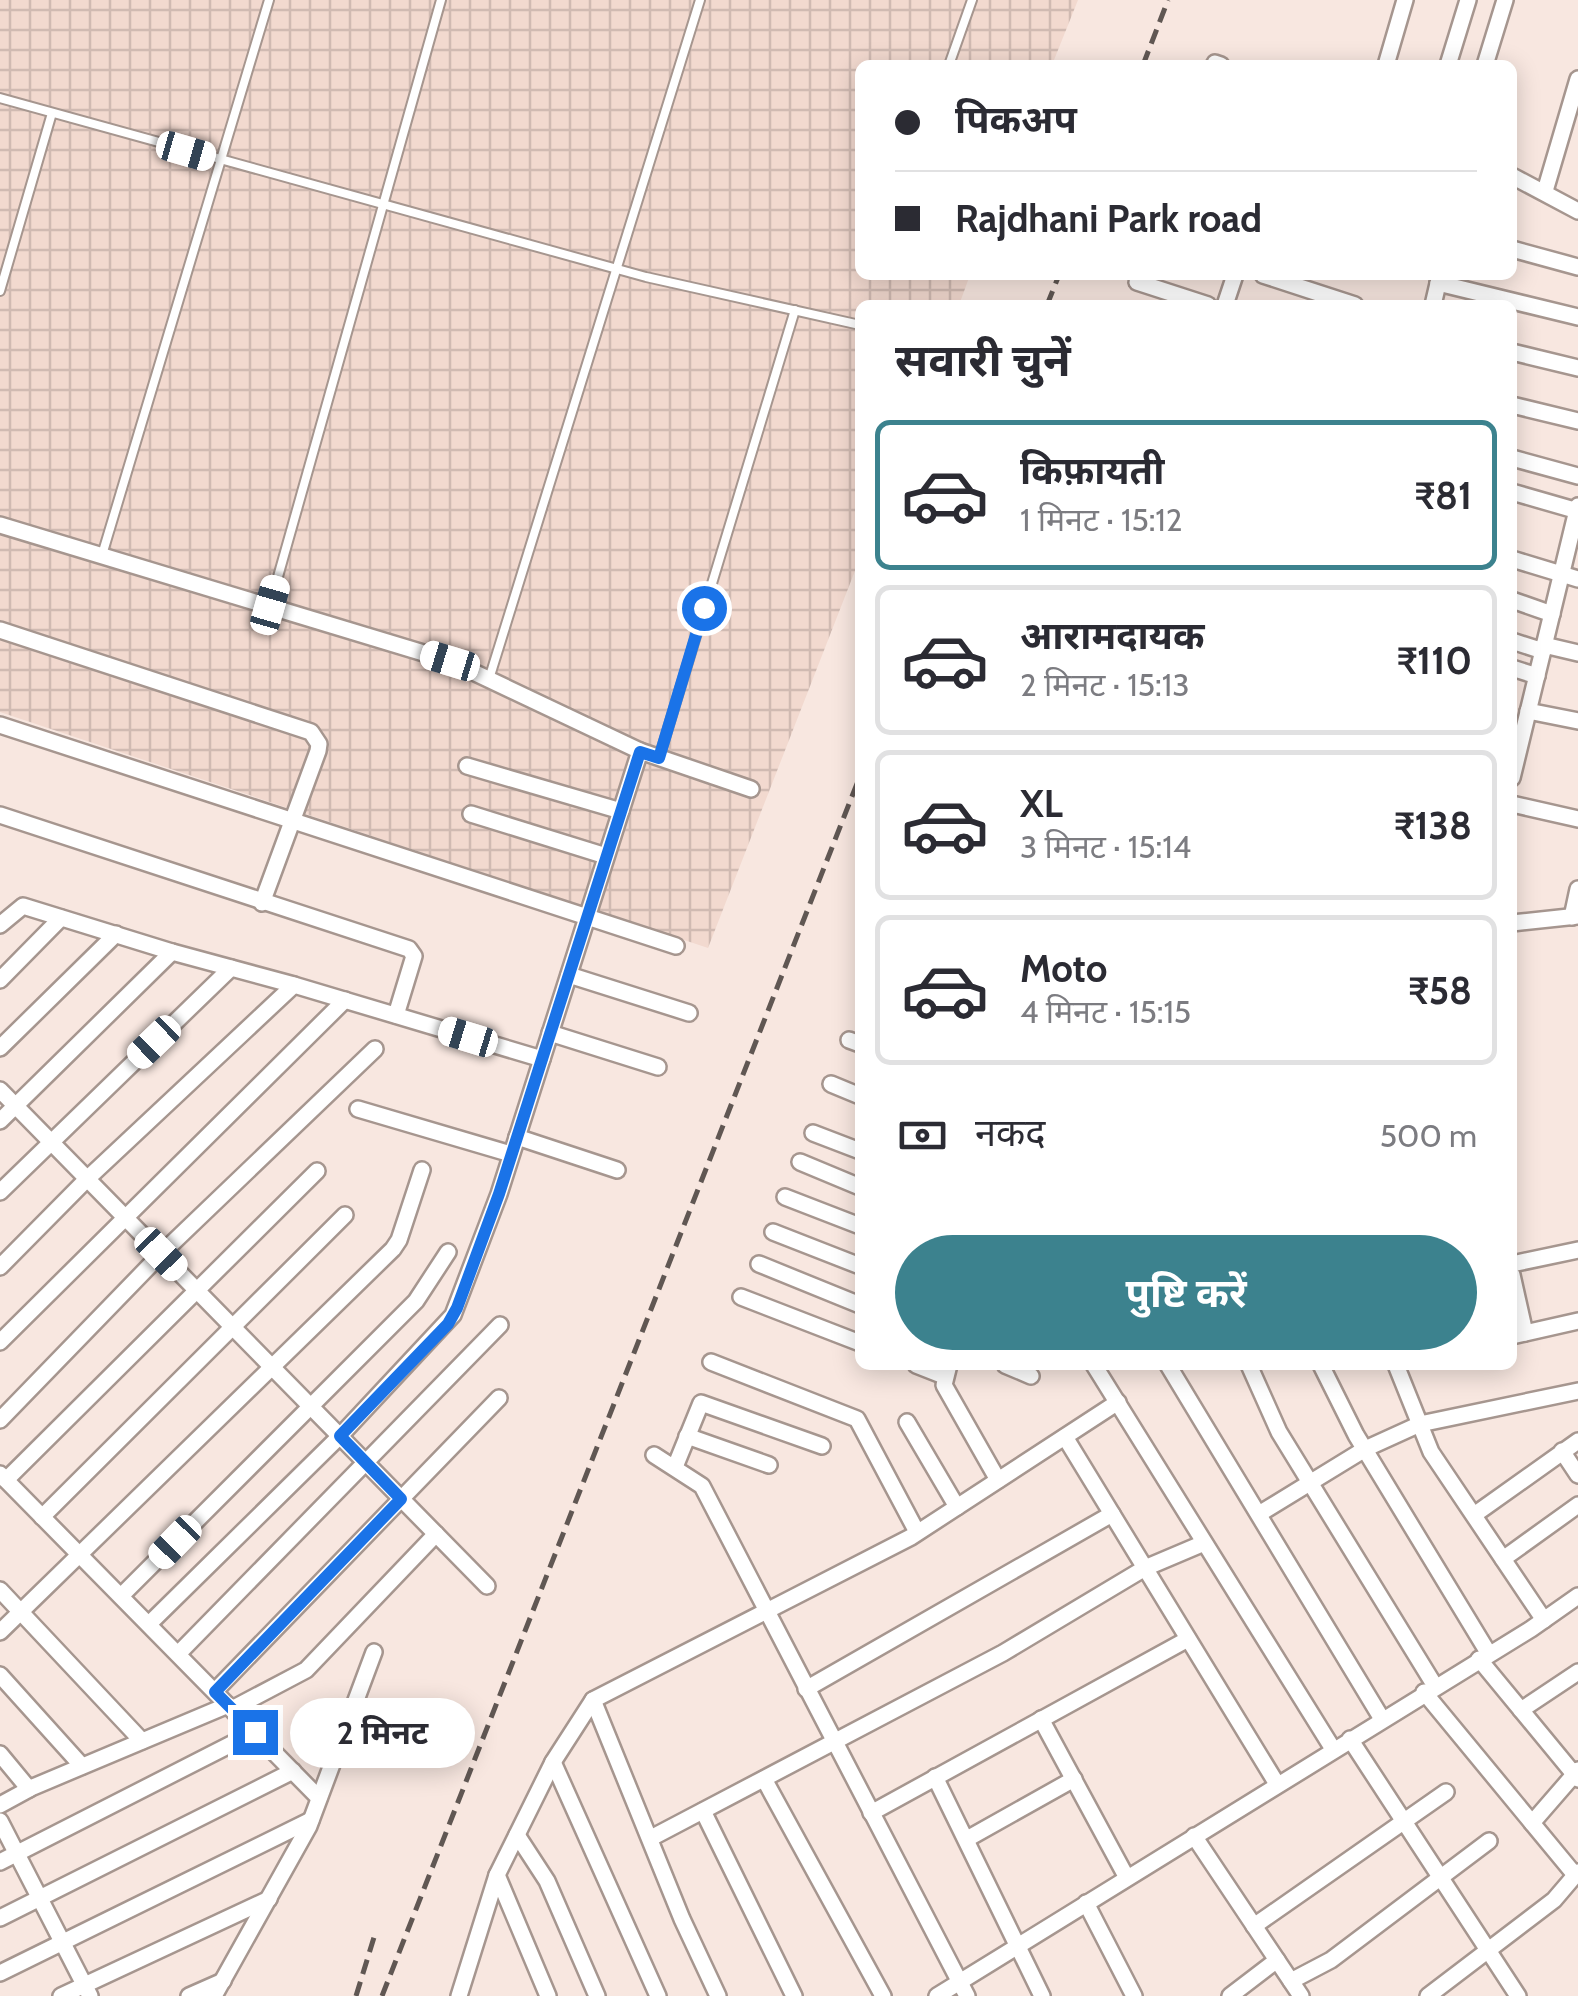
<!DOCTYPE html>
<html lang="hi">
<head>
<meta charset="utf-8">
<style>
  body { margin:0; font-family:Cabin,"Noto Sans Devanagari",sans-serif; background:#f7f7f7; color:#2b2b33; height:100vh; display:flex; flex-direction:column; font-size:38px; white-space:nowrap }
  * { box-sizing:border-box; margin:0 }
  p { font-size:32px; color:#7c7c81 }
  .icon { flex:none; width:55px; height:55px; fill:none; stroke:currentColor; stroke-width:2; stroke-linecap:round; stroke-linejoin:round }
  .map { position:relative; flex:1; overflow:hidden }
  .sheet { position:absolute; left:855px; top:300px; width:662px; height:1070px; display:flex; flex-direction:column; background:#fff; border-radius:15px; box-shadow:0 5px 25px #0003 }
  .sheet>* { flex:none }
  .banner { position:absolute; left:855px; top:60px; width:662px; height:220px; border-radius:15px; box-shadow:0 5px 25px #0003; display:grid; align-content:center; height:220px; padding:0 40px; background:#fff }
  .end { position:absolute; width:45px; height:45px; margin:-22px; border:12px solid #1a73e8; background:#fff; box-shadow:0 0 0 5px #fff }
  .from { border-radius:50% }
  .bubble { position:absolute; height:70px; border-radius:35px; background:#fff; box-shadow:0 5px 25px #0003; font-size:32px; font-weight:700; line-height:70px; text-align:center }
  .car { position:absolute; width:30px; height:60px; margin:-30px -15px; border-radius:12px; box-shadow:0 0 8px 2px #0007; background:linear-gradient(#fff 24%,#345 0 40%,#fff 0 76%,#345 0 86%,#fff 0) }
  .banner b { display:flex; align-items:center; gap:35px; height:95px; font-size:38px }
  .banner b+b { border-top:2px solid #e1e1e2 }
  .banner i { width:25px; height:25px; background:#2b2b33 }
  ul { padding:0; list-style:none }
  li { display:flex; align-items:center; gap:30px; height:150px; margin:0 20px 15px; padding:0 20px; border:5px solid #e1e1e2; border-radius:15px }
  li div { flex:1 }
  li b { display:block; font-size:38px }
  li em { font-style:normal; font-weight:700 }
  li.selected { border-color:#3c828e }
  li>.icon { width:90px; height:90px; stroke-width:1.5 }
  h2 { padding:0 40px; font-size:45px; line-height:120px }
  .pay { display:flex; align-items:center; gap:25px; height:110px; padding:0 40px; font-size:38px }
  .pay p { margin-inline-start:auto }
  .button { display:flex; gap:20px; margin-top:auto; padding:20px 40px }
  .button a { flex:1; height:115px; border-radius:60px; background:#3c828e; color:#fff; font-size:40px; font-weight:700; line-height:115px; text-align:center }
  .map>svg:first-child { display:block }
  .industrial { fill:url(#industrial-grid) }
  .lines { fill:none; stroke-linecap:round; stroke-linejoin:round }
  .service-casing { stroke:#a6968f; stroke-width:12 }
  .minor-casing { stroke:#a6968f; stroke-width:20 }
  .service { stroke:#fff; stroke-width:8 }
  .minor { stroke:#fff; stroke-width:15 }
  .rail { stroke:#605753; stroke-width:5; stroke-dasharray:15 8; stroke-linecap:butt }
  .route { stroke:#1a73e8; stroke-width:12 }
</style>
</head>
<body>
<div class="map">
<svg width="1578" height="1996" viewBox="0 0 1578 1996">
  <defs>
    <pattern id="industrial-grid" width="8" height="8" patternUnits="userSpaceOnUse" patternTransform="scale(2.5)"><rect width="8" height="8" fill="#f2d9cf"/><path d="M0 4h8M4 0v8" fill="none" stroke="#d0bab2"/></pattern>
  </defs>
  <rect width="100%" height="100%" fill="#f8e7e0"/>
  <!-- industrial -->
  <polygon class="industrial" points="0,0 1078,0 1052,65 860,65 860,275 970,275 959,305 860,305 860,558 708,948 0,712"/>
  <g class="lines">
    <defs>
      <g id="service">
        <polyline points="949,65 972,0"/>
        <polyline points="0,98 646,277 860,325"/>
        <polyline points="0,291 52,113"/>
        <polyline points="102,555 269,0"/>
        <polyline points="270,605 441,0"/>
        <polyline points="489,679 700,0"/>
        <polyline points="659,758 795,310"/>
      </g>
      <g id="minor">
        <polyline points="1215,63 1221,65"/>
        <polyline points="1386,65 1405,0"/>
        <polyline points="1448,65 1468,0"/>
        <polyline points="1485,65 1505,0"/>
        <polyline points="1512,176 1578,211"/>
        <polyline points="1545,191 1578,79"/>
        <polyline points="1512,249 1578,267"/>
        <polyline points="1263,275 1355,305"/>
        <polyline points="1137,282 1208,305"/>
        <polyline points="1438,283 1578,317"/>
        <polyline points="1225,305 1235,275"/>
        <polyline points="1433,305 1440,275"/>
        <polyline points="1512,352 1578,368"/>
        <polyline points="1512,405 1578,421"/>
        <polyline points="1512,458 1578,476"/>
        <polyline points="1512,492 1578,511"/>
        <polyline points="0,525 450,661 640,751 751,789"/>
        <polyline points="1512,559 1578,579"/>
        <polyline points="1512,600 1552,614"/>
        <polyline points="0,630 311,732 319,744 318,751 262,903"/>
        <polyline points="1512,641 1543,651"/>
        <polyline points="1544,645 1578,653"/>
        <polyline points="1512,668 1537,676"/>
        <polyline points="1528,711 1578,721"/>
        <polyline points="0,725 676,946"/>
        <polyline points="467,766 621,811"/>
        <polyline points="1512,778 1578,506"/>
        <polyline points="1512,804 1578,819"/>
        <polyline points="471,814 606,856"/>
        <polyline points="0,815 409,949 414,956 396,1015"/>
        <polyline points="1572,917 1578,889"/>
        <polyline points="1512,923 1578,916"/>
        <polyline points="0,925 23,906 172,952 294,985 542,1059"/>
        <polyline points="569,975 689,1013"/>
        <polyline points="0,980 61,918"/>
        <polyline points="550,1033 658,1067"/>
        <polyline points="849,1040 860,1044"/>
        <polyline points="0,1048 116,934"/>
        <polyline points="831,1084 860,1096"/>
        <polyline points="0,1090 487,1586"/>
        <polyline points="358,1109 511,1154"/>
        <polyline points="0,1121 172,952"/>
        <polyline points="813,1133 860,1151"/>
        <polyline points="517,1137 617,1170"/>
        <polyline points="800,1162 860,1187"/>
        <polyline points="0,1192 231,968"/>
        <polyline points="785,1197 860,1226"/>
        <polyline points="773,1232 860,1266"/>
        <polyline points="759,1264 860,1305"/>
        <polyline points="1512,1264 1578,1250"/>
        <polyline points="0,1267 87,1179 294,985"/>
        <polyline points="1512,1275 1525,1333"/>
        <polyline points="741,1297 860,1343"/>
        <polyline points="1512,1336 1578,1321"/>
        <polyline points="0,1342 345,1000"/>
        <polyline points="711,1362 857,1419 917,1532"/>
        <polyline points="916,1365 944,1376"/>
        <polyline points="949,1365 944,1385 998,1480"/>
        <polyline points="1005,1365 1031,1376"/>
        <polyline points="1094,1365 1333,1749"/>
        <polyline points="1168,1365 1382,1719"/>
        <polyline points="1249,1365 1279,1432 1435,1686"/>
        <polyline points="1321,1365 1356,1435 1489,1654"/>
        <polyline points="1396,1365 1431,1452 1544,1620"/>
        <polyline points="0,1420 161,1254 375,1049"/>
        <polyline points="907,1422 957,1507"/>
        <polyline points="687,1436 769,1465"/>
        <polyline points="1065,1437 1277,1784"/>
        <polyline points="1562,1451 1578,1475"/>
        <polyline points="654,1455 702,1486 967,1996"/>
        <polyline points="675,1467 701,1403 822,1446"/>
        <polyline points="0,1474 319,1798"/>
        <polyline points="6,1480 317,1171"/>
        <polyline points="1259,1514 1365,1449 1420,1424 1578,1391"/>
        <polyline points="1474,1515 1578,1441"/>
        <polyline points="42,1517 345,1215"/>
        <polyline points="1503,1559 1578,1505"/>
        <polyline points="0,1590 142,1741"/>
        <polyline points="121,1596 416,1301 448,1252"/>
        <polyline points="149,1624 340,1436 453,1315 499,1194 640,751"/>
        <polyline points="0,1632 393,1249 399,1240 422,1170"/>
        <polyline points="178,1654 500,1325"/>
        <polyline points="1479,1659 1578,1779"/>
        <polyline points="0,1675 82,1766"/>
        <polyline points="806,1689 1112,1514"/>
        <polyline points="215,1691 499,1398"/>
        <polyline points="1424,1692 1575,1875"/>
        <polyline points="593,1700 682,1919 718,1996"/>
        <polyline points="232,1709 306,1670 436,1534"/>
        <polyline points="1521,1710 1578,1672"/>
        <polyline points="1041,1719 1127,1878"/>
        <polyline points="1350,1739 1518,1996"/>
        <polyline points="0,1754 29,1789"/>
        <polyline points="553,1762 658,1996"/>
        <polyline points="935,1777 1042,1996"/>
        <polyline points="764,1779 883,1996"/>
        <polyline points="0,1805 33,1787 228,1705"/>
        <polyline points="703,1811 794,1996"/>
        <polyline points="871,1813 1188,1639"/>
        <polyline points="0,1821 90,1996"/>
        <polyline points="1532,1823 1578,1770"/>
        <polyline points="517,1835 547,1881 597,1996"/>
        <polyline points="1194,1836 1301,1996"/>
        <polyline points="651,1838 1003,1653 1145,1568 1204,1543"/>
        <polyline points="967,1839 1074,1779"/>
        <polyline points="0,1862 255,1732"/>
        <polyline points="497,1875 548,1996"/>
        <polyline points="1086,1903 1134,1996"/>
        <polyline points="0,1918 293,1771"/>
        <polyline points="1254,1926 1446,1792"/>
        <polyline points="0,1973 311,1820"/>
        <polyline points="1291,1981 1331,1960 1489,1841"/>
        <polyline points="61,1996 269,1899"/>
        <polyline points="189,1996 223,1981"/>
        <polyline points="214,1996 309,1826 374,1652"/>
        <polyline points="459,1996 497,1875 553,1762 593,1700 911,1537 1118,1402"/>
        <polyline points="937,1996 1531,1629 1578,1596"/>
        <polyline points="1230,1996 1277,1960"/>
        <polyline points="1428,1996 1554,1900 1578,1872"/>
      </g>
    </defs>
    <!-- service casing -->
    <use href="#service" class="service-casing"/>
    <!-- minor casing -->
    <use href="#minor" class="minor-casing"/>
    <!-- service -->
    <use href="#service" class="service"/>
    <!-- minor -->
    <use href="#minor" class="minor"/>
    <!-- rail -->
    <g class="rail">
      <polyline points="1143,65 1168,0"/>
      <polyline points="1047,305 1059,275"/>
      <polyline points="356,1996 375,1934"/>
      <polyline points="382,1996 860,776"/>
    </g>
  </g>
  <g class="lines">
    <!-- route -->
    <polyline class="route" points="255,1732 215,1692 401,1499 340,1436 448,1324 457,1308 499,1194 640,752 659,758 704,608"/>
  </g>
</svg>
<i class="end from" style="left:704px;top:608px"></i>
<i class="end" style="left:255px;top:1732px"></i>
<div class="bubble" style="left:290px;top:1698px;width:185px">2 मिनट</div>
<i class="car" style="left:186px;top:151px;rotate:106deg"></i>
<i class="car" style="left:270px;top:605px;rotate:16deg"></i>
<i class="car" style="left:450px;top:661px;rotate:287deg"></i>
<i class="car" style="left:468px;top:1037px;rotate:287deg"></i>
<i class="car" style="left:154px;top:1042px;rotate:226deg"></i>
<i class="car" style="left:161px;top:1254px;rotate:136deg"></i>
<i class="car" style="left:175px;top:1542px;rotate:224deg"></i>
<div class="banner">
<b><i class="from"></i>पिकअप</b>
<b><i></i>Rajdhani Park road</b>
</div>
<section class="sheet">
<h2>सवारी चुनें</h2>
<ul>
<li class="selected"><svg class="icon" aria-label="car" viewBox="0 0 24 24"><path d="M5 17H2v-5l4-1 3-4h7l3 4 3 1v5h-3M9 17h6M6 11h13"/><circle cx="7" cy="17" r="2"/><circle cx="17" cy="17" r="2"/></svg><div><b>किफ़ायती</b><p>1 मिनट · 15:12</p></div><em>₹81</em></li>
<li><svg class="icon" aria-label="car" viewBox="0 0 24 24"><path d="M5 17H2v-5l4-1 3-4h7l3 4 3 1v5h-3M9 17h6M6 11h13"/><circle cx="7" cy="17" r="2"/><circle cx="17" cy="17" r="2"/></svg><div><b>आरामदायक</b><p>2 मिनट · 15:13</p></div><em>₹110</em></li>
<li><svg class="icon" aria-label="car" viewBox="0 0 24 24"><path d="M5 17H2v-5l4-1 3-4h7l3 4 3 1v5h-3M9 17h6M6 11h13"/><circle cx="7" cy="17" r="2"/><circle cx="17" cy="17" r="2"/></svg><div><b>XL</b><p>3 मिनट · 15:14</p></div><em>₹138</em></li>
<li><svg class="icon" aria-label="car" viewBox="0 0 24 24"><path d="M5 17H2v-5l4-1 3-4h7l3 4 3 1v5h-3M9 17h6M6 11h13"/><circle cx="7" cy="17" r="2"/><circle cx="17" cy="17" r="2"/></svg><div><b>Moto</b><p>4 मिनट · 15:15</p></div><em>₹58</em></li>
</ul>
<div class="pay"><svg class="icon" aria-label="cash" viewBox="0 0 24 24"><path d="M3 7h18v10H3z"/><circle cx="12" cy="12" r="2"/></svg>नकद<p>500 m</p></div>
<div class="button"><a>पुष्टि करें</a></div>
</section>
</div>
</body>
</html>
